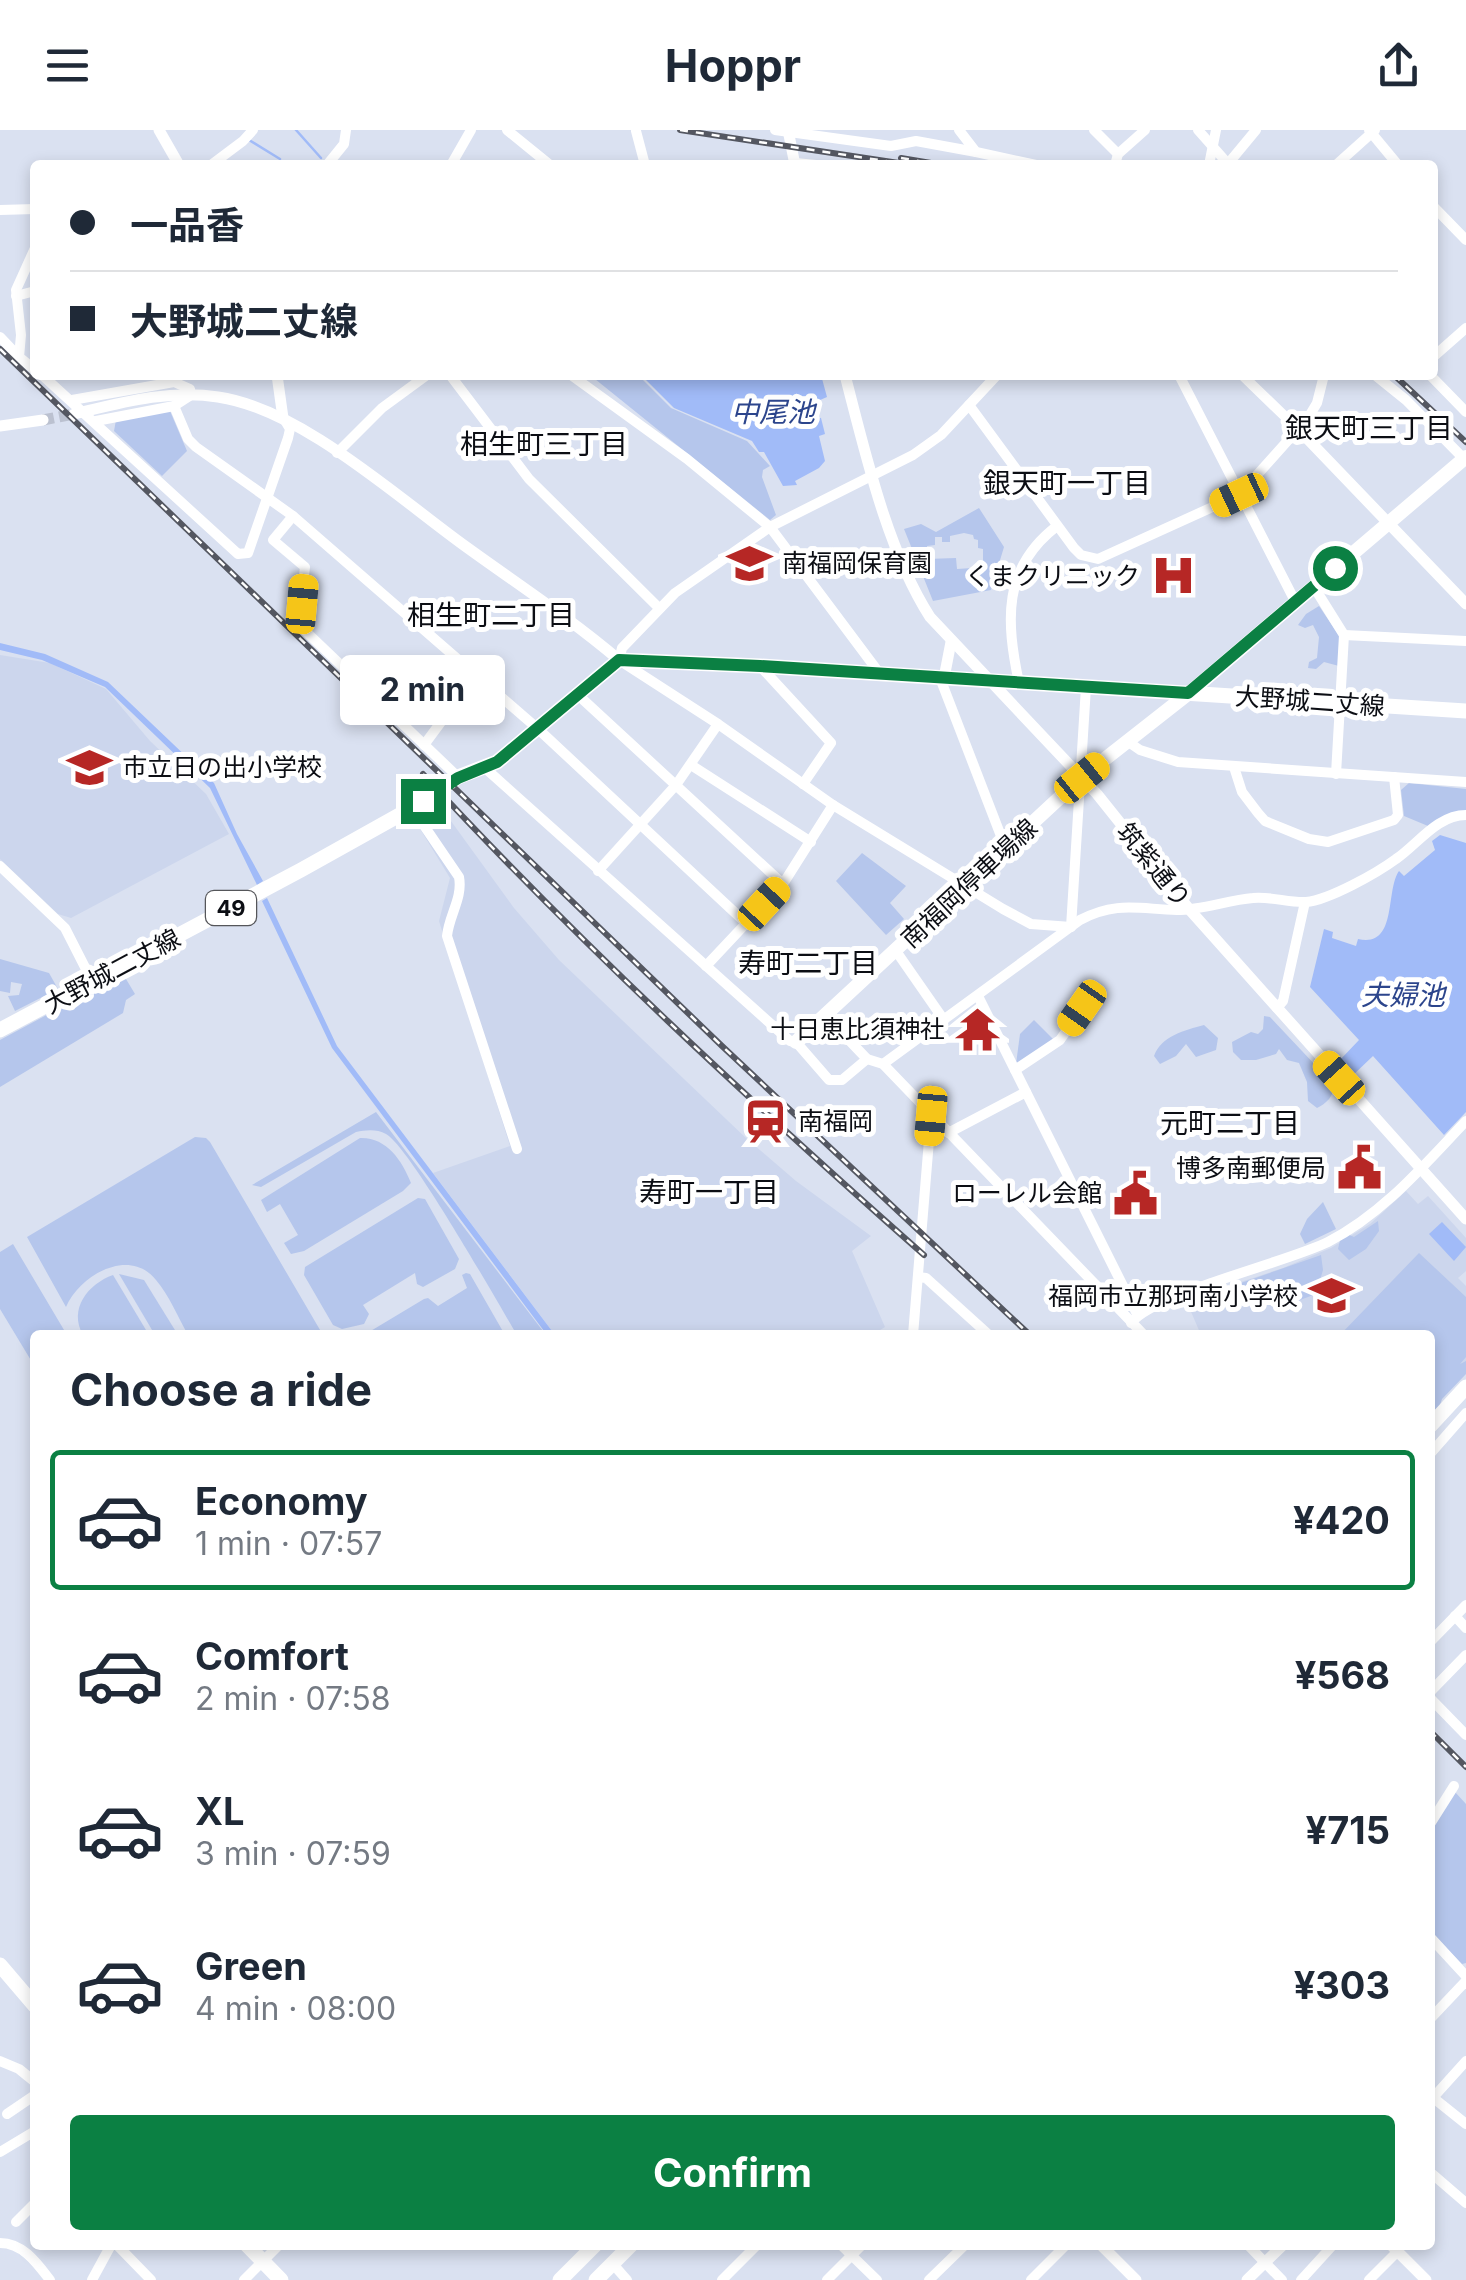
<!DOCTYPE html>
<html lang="en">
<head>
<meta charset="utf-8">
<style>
  body { margin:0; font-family:Inter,"Noto Sans JP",sans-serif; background:#f2f2f3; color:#1f2937; height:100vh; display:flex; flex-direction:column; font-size:38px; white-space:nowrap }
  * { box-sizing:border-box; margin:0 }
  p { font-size:32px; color:#747a83 }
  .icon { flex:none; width:55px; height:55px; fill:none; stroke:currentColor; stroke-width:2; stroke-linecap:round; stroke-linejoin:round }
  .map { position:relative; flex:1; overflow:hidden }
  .side { position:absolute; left:30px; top:1200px; width:1405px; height:920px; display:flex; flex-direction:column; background:#fff; border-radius:10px; box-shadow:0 5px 15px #0003 }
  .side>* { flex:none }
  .banner { position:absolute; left:30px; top:30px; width:1408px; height:220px; border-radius:10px; box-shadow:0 5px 15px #0003; display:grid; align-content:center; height:220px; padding:0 40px; background:#fff }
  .end { position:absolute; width:45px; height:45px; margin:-22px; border:12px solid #0b8043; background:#fff; box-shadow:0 0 0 5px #fff }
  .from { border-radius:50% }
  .bubble { position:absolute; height:70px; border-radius:10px; background:#fff; box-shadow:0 5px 15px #0003; font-size:32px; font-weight:700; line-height:70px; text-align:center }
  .car { position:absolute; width:30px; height:60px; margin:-30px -15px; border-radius:12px; box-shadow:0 0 8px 2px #0007; background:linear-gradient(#f5c518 24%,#345 0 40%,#f5c518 0 76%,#345 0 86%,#f5c518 0) }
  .banner b { display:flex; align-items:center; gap:35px; height:95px; font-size:38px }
  .banner b+b { border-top:2px solid #e0e1e3 }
  .banner i { width:25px; height:25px; background:#1f2937 }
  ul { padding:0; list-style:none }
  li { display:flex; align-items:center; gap:30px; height:140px; margin:0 20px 15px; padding:0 20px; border:5px solid transparent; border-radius:10px }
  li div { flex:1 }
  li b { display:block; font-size:38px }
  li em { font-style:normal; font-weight:700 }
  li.selected { border-color:#0b8043 }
  li>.icon { width:90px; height:90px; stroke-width:1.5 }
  h2 { padding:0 40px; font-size:45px; line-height:120px }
  .cta { display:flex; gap:20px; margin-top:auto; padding:20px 40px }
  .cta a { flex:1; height:115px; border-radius:10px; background:#0b8043; color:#fff; font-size:40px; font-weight:700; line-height:115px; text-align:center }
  header { display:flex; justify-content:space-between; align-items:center; height:130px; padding:0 40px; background:#fff; font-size:45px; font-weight:700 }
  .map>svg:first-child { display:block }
  .built { fill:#ccd6ed }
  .green { fill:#b5c6ec; fill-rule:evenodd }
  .water { fill:#a1bbf8 }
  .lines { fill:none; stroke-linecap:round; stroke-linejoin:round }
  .stream { stroke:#a1bbf8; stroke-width:2.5 }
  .tertiary-tunnel { stroke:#bbc1d0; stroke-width:11; stroke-dasharray:11 5.5; stroke-linecap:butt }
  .minor { stroke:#fff; stroke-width:10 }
  .tertiary { stroke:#fff; stroke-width:11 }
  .secondary { stroke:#fff; stroke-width:14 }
  .primary { stroke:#fff; stroke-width:15 }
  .rail-casing { stroke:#545761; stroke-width:6 }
  .rail { stroke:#fff; stroke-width:2.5; stroke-dasharray:8; stroke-linecap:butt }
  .route { stroke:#0b8043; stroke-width:12 }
  .labels { text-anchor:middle; stroke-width:10; stroke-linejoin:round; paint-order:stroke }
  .shield { fill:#fff; stroke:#55565a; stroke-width:2.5 }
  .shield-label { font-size:22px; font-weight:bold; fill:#0c0e14 }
  .poi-label { font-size:25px; fill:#0c0e14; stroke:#fff; text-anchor:end }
  .street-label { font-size:25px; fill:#0c0e14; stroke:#fff }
  .water-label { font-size:28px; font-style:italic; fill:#2c458c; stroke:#fff }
  .neighbourhood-label { font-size:28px; fill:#0c0e14; stroke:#fff }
</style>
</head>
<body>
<header><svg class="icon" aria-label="menu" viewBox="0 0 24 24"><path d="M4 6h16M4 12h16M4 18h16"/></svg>Hoppr<svg class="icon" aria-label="share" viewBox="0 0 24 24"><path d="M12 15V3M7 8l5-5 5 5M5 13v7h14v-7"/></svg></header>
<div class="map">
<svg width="1466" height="2150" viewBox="0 0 1466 2150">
  <rect width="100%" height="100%" fill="#dae1f1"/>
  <!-- built -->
  <g class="built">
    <polygon points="0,525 50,533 106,559 150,611 206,664 229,704 71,788 58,784 0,729"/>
    <polygon points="435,669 514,778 559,830 747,1009 796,1051 871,1106 852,1121 885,1197 872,1205 555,1205 433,1043 510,1016 439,791 450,748 411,684"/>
    <polygon points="1406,1061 1418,1074 1428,1066 1466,1108 1466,1141 1458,1148 1466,1156 1466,1238 1430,1277 1430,1205 1201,1205 1186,1170 1283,1138 1331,1118 1370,1094"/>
  </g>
  <!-- green -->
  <g class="green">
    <polygon points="590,245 638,245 671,278 747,311 770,336 763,340 762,347 776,385 770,390"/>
    <polygon points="170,281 187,321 162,346 114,301 116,290"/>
    <path d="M979 378 1004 417 991 460 933 471 904 399 921 394 936 402ZM964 403 973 405 974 409 978 410V418L983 419V437L979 438V446H973L972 438 957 439 956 428 927 429V416L935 415V407H942V412H950V406Z"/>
    <polygon points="1319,476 1342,510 1339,536 1324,532 1316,539 1308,538 1309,532 1317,528 1319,507 1313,495 1305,498 1298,495 1306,484"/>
    <polygon points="1409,653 1466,659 1466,684 1428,696 1404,686 1401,660"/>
    <polygon points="862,723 906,756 890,773 904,789 886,805 836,751"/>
    <polygon points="0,829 49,843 58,859 15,881 8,866 19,865 22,854 11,852 10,863 0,861"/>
    <polygon points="123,844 135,864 126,870 123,883 0,957 0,910"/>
    <path d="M1264 886 1270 887 1334 955C1334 966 1326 974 1317 978L1308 971 1307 952 1299 933 1287 930 1279 919 1276 924 1256 930H1241L1233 922 1232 912 1251 902 1258 904 1263 899Z"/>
    <polygon points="1034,890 1054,910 1016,934 1020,904"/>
    <path d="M1204 895 1218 908 1216 920 1196 927 1186 914 1176 926 1160 934 1154 926C1161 906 1185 900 1204 895Z"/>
    <path d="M376 982 546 1205H517C498 1173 409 1016 386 1004 377 999 366 1000 356 1002L261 1057 252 1055Z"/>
    <path d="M195 1007 206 1008 210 1012 323 1205H188C178 1187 169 1165 156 1150 129 1116 79 1146 66 1177L27 1107Z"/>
    <path d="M360 1008C386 1007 402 1030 411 1053L403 1061 304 1121 291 1124 284 1113 298 1105 280 1074 267 1082 261 1070Z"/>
    <polygon points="418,1068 425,1069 459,1129 455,1139 423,1157 417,1154 415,1143 363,1175 369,1184 364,1194 342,1199 333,1195 304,1145 305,1137"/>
    <polygon points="1323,1072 1336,1099 1305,1114 1300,1104 1307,1089"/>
    <polygon points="1378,1091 1379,1101 1366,1119 1349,1130 1338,1119 1341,1106 1345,1103 1354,1107"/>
    <polygon points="13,1114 67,1205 35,1205 35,1237 0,1179 0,1122"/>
    <polygon points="1419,1123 1466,1167 1466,1227 1460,1234 1466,1231 1466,1244 1442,1269 1439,1278 1430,1282 1430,1205 1340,1205"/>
    <polygon points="1321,1125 1323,1140 1316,1164 1300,1170 1265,1151 1242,1158 1241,1153"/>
    <polygon points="466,1143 470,1144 505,1205 364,1205 424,1169 428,1168 438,1176 467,1158 462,1145"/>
    <polygon points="119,1144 144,1150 178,1205 155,1205"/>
    <path d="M113 1145 149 1205H83C68 1179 88 1154 113 1145Z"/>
    <polygon points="1455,1662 1466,1674 1466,1833 1462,1834 1430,1801 1430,1699"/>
  </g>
  <!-- water -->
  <g class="water">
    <polygon points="641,245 821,245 827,267 811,274 816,287 821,288 825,304 819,306 825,331 819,338 795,351 797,355 783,356 764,322 759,322 752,311 674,278"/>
    <polygon points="0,513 45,524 108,552 214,653 237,704 263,751 257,755 210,658 105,557 42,530 0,520"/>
    <path d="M1440 705 1466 713V982L1444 1005 1373 926 1352 946 1339 931 1359 910 1310 857 1324 799 1333 802 1332 808 1356 816 1358 809C1398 818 1385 761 1399 741L1404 746 1435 720 1432 711Z"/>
    <polygon points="267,768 337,916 555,1205 547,1205 332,918 262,771"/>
    <polygon points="1442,1092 1466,1117 1454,1131 1429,1104"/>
  </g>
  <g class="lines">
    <!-- stream -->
    <g class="stream">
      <polyline points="296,0 321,28"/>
      <polyline points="249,10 280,29"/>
    </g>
    <!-- tertiary-tunnel -->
    <polyline class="tertiary-tunnel" points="43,290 74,284"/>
    <!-- minor -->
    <g class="minor">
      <polyline points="507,0 550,35"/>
      <polyline points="775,0 891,16 916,11 976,22"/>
      <polyline points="959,0 976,22 1036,35"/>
      <polyline points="1094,0 1118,24"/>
      <polyline points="1198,0 1229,35"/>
      <polyline points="1369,0 1398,35"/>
      <polyline points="636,1 645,35"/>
      <polyline points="795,33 816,35"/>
      <polyline points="211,35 243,11 253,0"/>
      <polyline points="327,35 344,14 346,0"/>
      <polyline points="451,35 471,0"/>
      <polyline points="1115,35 1118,24 1145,0"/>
      <polyline points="1209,35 1216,0"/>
      <polyline points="1227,35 1256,0"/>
      <polyline points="1336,35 1375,0"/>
      <polyline points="1432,75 1466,110"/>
      <polyline points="0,80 35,79"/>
      <polyline points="35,118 16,160 21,205 19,227 35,240"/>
      <polyline points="16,166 35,161"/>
      <polyline points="0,207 19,227"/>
      <polyline points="1432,228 1466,198"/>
      <polyline points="42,245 238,424 248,423 288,308 290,299 284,289"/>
      <polyline points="450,245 529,349 659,478"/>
      <polyline points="571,245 687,329 770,397 880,544"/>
      <polyline points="997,245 941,305 913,325 770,397 675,463 622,518 619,530 718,594 833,675 1003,779 1031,794 1071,797"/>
      <polyline points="1179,245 1296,473"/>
      <polyline points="1242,245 1299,300"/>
      <polyline points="1375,245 1406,270 1466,331"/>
      <polyline points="1430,245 1466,282"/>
      <polyline points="72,270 174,252 190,259 191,265 174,276 96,291"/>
      <polyline points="969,275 1074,418 1081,425 1098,429 1239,365 1308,288 1317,273 1324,245"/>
      <polyline points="174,276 188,309 196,317 293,386 537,598 746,793"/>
      <polyline points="337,323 382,278 427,245"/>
      <polyline points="293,386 273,410 305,437 298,494 458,647"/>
      <polyline points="1314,457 1344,505 1336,644"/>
      <polyline points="1344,505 1466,511"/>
      <polyline points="760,536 831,613 803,654"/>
      <polyline points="940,548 1006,719"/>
      <path d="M1019 553C1006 491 1002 438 1057 396"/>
      <polyline points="578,565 783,754"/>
      <polyline points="1127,611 1140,620 1178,632 1466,652"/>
      <polyline points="424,615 444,588 444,578 470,542"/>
      <polyline points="691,635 811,712"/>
      <polyline points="1234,637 1242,662 1258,683 1265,691 1309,709 1328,712 1394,690 1398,685 1394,647"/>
      <polyline points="485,638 790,911 796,912 829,950 842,950 867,929"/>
      <path d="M412 678 459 747C463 768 449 785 447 806L517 1019"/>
      <polyline points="0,736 65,798 92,851"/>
      <polyline points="598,741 676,655 718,594"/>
      <polyline points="1071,797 1086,557"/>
      <polyline points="896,821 944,890"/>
      <polyline points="706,836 783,754 833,675"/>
      <polyline points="978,866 1137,1184"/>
      <polyline points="1277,878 1283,871 1305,772"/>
      <polyline points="825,885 867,929 883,934 1144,1205"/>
      <path d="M883 934 1080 790C1116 771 1138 779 1177 780 1202 780 1228 770 1253 768 1270 766 1289 773 1306 772 1329 770 1377 743 1396 729 1418 714 1437 685 1466 685"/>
      <polyline points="1015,940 1060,910 1082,878"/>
      <polyline points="948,1003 1026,962"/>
      <polyline points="918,1147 926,1148 989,1205"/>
      <path d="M1131 1193C1155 1163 1285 1133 1328 1112 1383 1084 1424 1035 1466 991"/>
      <polyline points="913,1205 931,986"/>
      <polyline points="1430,1324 1466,1283"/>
      <polyline points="1455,1486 1466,1498"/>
      <polyline points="1430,1512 1466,1475"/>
      <polyline points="1430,1562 1466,1525"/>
      <polyline points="1430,1568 1466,1605"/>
      <polyline points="1430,1694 1454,1656"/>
      <polyline points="1430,1807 1466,1846"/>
      <polyline points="1430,1889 1466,1851"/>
      <polyline points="0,1931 19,1939 35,1952"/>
      <polyline points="1431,1966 1466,1994"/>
      <polyline points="1430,1971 1466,1931"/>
      <polyline points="7,1984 35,1965"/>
      <polyline points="0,2022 35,2001"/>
      <polyline points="1430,2042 1466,2073"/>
      <polyline points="16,2092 35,2073"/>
      <path d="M0 2113C23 2113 37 2133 50 2150"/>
      <polyline points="117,2115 151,2150"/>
      <polyline points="841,2115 877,2150"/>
      <polyline points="1248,2115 1282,2150"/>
      <polyline points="612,2133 627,2150"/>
      <polyline points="92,2150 111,2115"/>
      <polyline points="244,2150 279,2115"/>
      <polyline points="722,2150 757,2115"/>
      <polyline points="827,2150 862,2115"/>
      <polyline points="929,2150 965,2115"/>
      <polyline points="1031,2150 1066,2115"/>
      <polyline points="1301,2150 1333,2115"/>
      <polyline points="1369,2150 1397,2122"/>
    </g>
    <!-- tertiary -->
    <g class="tertiary">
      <polyline points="159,0 179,35"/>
      <polyline points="788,0 795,35"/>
      <polyline points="277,245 283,288"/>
      <path d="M845 245C865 322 887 420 930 487L1097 664 1189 779 1466 1089"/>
      <path d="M74 284C120 273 169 259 218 267 301 279 397 367 465 416 516 453 571 489 619 530"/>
      <polyline points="0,296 43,290"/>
      <polyline points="1299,300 1466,474"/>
      <polyline points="944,548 951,512"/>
      <polyline points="1101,2115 1136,2150"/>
      <polyline points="1391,2115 1426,2150"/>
      <polyline points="1247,2150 1283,2115"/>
    </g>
    <!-- secondary -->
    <polyline class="secondary" points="796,912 1082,647 1189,563 1466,327"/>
    <!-- primary -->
    <g class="primary">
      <polyline points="0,900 301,740 412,678 458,647 497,632 619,530 760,536 1466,581"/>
      <polyline points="1430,1296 1466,1257"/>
      <polyline points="0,1835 35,1876"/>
      <polyline points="247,2115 281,2150"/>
      <polyline points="560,2150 595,2115"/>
      <polyline points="596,2150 631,2115"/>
    </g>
    <defs>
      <g id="rail">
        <polyline points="680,0 912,35"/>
        <polyline points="901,28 943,35"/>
        <polyline points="0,219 722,916 1030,1205"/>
        <polyline points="1394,245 1466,312"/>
        <path d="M423 644C580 814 750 971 924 1125"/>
        <polyline points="1430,1601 1466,1637"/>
      </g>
    </defs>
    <!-- rail casing -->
    <use href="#rail" class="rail-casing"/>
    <!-- rail -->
    <use href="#rail" class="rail"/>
  </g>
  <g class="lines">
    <!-- route -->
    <polyline class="route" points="423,671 458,648 497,632 619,530 760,536 1188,563 1335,438"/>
  </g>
  <!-- icons -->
  <defs>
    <symbol id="school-bare" viewBox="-9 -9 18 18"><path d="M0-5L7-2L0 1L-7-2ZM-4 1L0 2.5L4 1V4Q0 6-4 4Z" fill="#b62725" stroke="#fff" stroke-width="2.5" paint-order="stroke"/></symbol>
    <symbol id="hospital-bare" viewBox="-9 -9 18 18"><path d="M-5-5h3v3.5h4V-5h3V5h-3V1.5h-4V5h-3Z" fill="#b62725" stroke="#fff" stroke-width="2.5" paint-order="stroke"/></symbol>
    <symbol id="temple-bare" viewBox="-9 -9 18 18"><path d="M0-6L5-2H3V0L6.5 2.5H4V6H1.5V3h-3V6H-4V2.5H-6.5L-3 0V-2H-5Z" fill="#b62725" stroke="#fff" stroke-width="2.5" paint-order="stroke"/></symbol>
    <symbol id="station-bare" viewBox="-9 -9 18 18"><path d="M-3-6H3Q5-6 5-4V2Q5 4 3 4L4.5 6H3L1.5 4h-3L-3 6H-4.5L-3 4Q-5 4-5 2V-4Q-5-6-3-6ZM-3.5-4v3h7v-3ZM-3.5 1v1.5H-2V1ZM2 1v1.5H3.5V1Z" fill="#b62725" stroke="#fff" stroke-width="2.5" paint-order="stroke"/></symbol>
    <symbol id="civic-bare" viewBox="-9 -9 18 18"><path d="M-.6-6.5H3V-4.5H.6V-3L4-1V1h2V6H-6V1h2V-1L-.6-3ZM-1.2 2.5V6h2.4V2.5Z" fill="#b62725" stroke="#fff" stroke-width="2.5" paint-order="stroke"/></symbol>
  </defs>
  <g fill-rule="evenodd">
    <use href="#school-bare" x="718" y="402" width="63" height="63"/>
    <use href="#hospital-bare" x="1142" y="414" width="63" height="63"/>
    <use href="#school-bare" x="58" y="606" width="63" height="63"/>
    <use href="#temple-bare" x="946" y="868" width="63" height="63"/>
    <use href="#station-bare" x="734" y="960" width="63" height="63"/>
    <use href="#civic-bare" x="1328" y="1006" width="63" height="63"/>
    <use href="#civic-bare" x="1104" y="1032" width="63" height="63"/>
    <use href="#school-bare" x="1300" y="1134" width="63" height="63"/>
  </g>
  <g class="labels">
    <!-- shield labels -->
    <rect class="shield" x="206" y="761" width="50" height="34" rx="8"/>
    <g class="shield-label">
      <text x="231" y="786">49</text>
    </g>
    <!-- poi labels -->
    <g class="poi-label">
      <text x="782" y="442" text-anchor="start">南福岡保育園</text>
      <text x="1140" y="455">くまクリニック</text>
      <text x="122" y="646" text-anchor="start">市立日の出小学校</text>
      <text x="945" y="908">十日恵比須神社</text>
      <text x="798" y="1000" text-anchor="start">南福岡</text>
      <text x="1326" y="1047">博多南郵便局</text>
      <text x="1102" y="1072">ローレル会館</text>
      <text x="1298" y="1175">福岡市立那珂南小学校</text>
    </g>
    <!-- street labels -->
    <g class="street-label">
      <text transform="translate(1310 571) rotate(4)" y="9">大野城二丈線</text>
      <text transform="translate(1154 735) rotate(51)" y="9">筑紫通り</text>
      <text transform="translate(969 753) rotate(-43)" y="9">南福岡停車場線</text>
      <text transform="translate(112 841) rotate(-28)" y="9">大野城二丈線</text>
    </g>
    <!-- water labels -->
    <g class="water-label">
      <text x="773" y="292">中尾池</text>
      <text x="1403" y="875">夫婦池</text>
    </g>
    <!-- neighbourhood labels -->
    <g class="neighbourhood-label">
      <text x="1369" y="308">銀天町三丁目</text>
      <text x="544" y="324">相生町三丁目</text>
      <text x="1067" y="363">銀天町一丁目</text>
      <text x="491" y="495">相生町二丁目</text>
      <text x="808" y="843">寿町二丁目</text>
      <text x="1230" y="1003">元町二丁目</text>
      <text x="709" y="1072">寿町一丁目</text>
    </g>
  </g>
</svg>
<i class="end from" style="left:1335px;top:438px"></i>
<i class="end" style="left:423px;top:671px"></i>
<div class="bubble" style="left:340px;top:525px;width:165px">2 min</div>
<i class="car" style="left:1239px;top:365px;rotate:245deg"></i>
<i class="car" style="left:302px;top:474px;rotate:5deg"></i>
<i class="car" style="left:1082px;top:648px;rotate:51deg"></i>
<i class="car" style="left:764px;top:774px;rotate:43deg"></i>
<i class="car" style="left:1082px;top:878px;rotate:215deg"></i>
<i class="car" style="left:1339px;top:948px;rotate:318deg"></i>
<i class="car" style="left:931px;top:986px;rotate:185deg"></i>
<div class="banner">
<b><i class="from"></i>一品香</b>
<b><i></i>大野城二丈線</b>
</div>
<section class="side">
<h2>Choose a ride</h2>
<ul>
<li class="selected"><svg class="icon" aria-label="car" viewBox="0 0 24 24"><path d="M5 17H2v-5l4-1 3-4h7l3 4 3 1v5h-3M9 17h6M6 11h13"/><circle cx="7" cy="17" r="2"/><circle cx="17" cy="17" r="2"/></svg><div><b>Economy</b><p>1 min · 07:57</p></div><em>¥420</em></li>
<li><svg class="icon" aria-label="car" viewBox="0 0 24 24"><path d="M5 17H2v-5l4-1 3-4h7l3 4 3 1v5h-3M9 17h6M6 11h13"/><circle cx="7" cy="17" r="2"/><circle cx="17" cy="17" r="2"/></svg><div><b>Comfort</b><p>2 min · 07:58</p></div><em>¥568</em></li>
<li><svg class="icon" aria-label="car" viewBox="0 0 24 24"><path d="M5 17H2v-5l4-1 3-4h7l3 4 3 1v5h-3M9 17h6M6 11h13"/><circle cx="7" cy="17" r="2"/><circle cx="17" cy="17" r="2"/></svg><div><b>XL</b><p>3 min · 07:59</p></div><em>¥715</em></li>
<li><svg class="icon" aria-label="car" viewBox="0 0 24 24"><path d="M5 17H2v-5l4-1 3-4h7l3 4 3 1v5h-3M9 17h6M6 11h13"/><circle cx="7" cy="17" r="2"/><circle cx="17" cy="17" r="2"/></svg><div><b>Green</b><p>4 min · 08:00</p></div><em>¥303</em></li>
</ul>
<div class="cta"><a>Confirm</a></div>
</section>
</div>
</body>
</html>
